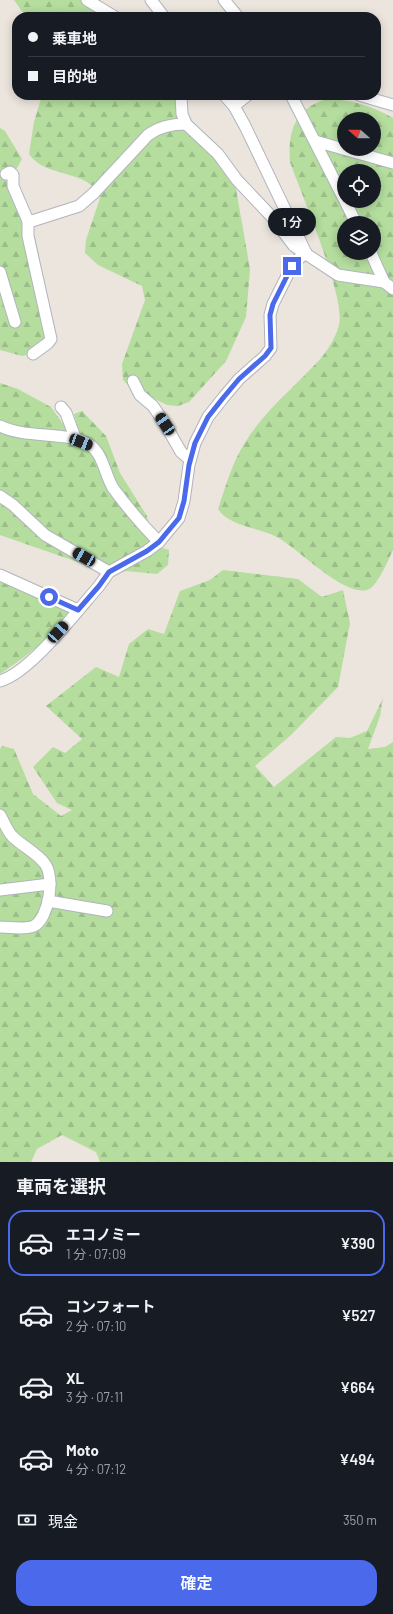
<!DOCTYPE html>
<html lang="ja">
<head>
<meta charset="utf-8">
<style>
  body { margin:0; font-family:Barlow,"Noto Sans JP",sans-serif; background:#242831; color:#f1f3f6; height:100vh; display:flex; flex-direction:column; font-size:15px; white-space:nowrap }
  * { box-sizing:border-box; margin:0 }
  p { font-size:13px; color:#9ea1a6 }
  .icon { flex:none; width:22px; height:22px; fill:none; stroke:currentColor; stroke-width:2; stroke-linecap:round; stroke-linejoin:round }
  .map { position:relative; height:1162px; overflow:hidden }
  .side { display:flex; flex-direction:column; background:#171b24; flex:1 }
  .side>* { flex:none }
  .hud { position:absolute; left:12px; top:12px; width:369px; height:88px; border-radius:16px; box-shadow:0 2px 10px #0003; display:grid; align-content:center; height:88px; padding:0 16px; background:#171b24 }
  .needle { width:26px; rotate:290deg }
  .buttons { position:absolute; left:337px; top:112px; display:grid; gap:8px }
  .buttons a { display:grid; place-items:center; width:44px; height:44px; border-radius:50%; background:#171b24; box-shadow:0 2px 10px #0003; font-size:20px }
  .end { position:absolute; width:18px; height:18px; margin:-9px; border:5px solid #4a69eb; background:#fff; box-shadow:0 0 0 2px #fff }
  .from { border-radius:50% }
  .bubble { position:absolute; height:28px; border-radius:14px; background:#171b24; box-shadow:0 2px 10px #0003; font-size:13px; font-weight:600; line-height:28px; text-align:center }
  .car { position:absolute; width:12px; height:24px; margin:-12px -6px; border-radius:5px; box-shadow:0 0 3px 1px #0007; background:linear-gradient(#222 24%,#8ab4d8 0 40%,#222 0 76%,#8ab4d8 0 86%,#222 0) }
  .hud b { display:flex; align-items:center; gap:14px; height:38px; font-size:15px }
  .hud b+b { border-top:1px solid #363941 }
  .hud i { width:10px; height:10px; background:#f1f3f6 }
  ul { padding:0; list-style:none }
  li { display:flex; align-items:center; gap:12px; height:66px; margin:0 8px 6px; padding:0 8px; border:2px solid transparent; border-radius:16px }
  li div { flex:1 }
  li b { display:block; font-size:15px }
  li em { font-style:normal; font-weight:600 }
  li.selected { border-color:#4a69eb }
  li>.icon { width:36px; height:36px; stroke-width:1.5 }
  h2 { padding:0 16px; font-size:18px; line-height:48px }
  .pay { display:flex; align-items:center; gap:10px; height:44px; padding:0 16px; font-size:15px }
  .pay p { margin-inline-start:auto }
  .cta { display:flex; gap:8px; margin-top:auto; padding:8px 16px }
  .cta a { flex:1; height:46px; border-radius:16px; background:#4a69eb; color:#fff; font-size:16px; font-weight:600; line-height:46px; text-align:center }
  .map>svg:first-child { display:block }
  .forest { fill:url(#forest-firs); fill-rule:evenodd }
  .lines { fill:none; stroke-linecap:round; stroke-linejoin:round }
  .minor-casing { stroke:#b1b4bd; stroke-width:13 }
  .minor { stroke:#fff; stroke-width:11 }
  .route { stroke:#4a69eb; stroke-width:5 }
</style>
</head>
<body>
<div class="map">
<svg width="393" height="1162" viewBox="0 0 393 1162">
  <defs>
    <pattern id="forest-firs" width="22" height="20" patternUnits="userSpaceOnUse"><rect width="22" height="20" fill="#b4dd9e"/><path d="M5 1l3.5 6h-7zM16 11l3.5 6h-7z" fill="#9bbe88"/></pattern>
  </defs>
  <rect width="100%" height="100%" fill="#ebe5dd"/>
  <!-- forest -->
  <g class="forest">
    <polygon points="14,0 100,0 113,17 26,17"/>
    <path d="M42 95H173L216 152 236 189 250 269 246 317 226 361 189 402 178 406 167 405 129 386 123 380 122 364 145 300 142 286 98 265 85 253 86 240 100 198C90 168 45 179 29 154L34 122Z"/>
    <path d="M326 99C349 99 373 106 393 118V550C388 560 377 588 367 590 343 596 299 549 277 537 258 527 230 527 218 509 226 486 232 462 246 441 266 409 297 385 322 357 329 348 336 337 339 325 346 298 301 193 290 162 288 131 294 110 326 99ZM344 119H374V149H344ZM344 171H374V201H344ZM344 223H374V253H344Z"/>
    <polygon points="0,128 5,131 22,159 8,184 35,237 55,334 40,352 22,356 0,350"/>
    <polygon points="0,383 18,389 51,407 68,431 79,432 74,414 82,411 106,436 120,473 147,516 152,545 169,550 168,565 157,574 126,571 115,575 0,535"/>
    <polygon points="223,570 298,579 322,597 343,590 350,623 338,687 291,735 255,766 274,787 336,737 350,738 367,731 383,698 380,716 368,749 385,747 393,742 393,1162 100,1162 96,1152 62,1135 37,1149 31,1162 0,1162 0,749 2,746 14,749 33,794 61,816 72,810 57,803 33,767 53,747 65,753 82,739 46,706 96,667 119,677 129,644 148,629 164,634 180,591 210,580"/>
    <path d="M0 574 73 606C56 634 27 656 0 674Z"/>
  </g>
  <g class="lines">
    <defs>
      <g id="minor">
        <polyline points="87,0 115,17"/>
        <polyline points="151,0 164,17"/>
        <polyline points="224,0 238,17"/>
        <polyline points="181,95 182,114 186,124 218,154 237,180 271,216 294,246 338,275 384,282"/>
        <polyline points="224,95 234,106 245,126 306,253"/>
        <polyline points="291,95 344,199"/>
        <polyline points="359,95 393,105"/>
        <polyline points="234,106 248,95"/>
        <polyline points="315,141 393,163"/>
        <path d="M6 174 10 172 13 175V186L28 221H32L79 206 94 193 148 135C160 126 172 124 186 124"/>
        <polyline points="345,201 356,223"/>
        <polyline points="28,221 28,236 51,339 48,343 33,354"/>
        <polyline points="371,253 384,282 393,289"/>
        <polyline points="0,272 15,322"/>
        <polyline points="133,381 140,395 153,406 165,424 181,452 190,460"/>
        <polyline points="61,407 66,413 76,440"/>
        <path d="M0 426C25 439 71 431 90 445 103 454 105 475 113 488 127 507 142 525 159 542"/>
        <polyline points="0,496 13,505 45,535 109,572"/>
        <polyline points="0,575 78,610"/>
        <path d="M0 681C30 673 77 611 99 586L109 572 147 551 159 542 179 518 184 501 189 465 195 443 208 417 223 398 239 379 265 356 271 348 270 315 273 304 292 266 297 260 306 253"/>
        <path d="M0 815C4 822 7 830 12 836 22 846 37 853 45 864 55 877 49 918 34 926 25 930 10 927 0 927"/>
        <polyline points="0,890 50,884"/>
        <polyline points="48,901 107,911"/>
      </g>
    </defs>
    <!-- minor casing -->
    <use href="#minor" class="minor-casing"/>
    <!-- minor -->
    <use href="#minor" class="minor"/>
  </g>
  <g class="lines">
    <!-- route -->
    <polyline class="route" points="49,597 78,610 99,586 109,572 147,551 159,542 179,518 184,501 189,465 195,443 208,417 223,398 239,379 265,356 271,348 270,315 273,304 292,266"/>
  </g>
</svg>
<div class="buttons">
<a><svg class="needle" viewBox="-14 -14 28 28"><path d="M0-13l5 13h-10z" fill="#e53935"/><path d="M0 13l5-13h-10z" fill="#9ea1a6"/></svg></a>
<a><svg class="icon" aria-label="locate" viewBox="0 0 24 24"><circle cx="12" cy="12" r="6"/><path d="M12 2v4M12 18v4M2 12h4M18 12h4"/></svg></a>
<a><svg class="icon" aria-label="layers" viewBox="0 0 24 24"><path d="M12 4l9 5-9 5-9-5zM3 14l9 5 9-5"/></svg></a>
</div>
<i class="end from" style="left:49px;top:597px"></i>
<i class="end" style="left:292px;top:266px"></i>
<div class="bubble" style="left:268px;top:208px;width:48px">1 分</div>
<i class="car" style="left:165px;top:424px;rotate:326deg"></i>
<i class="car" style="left:81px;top:442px;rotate:111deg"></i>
<i class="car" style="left:84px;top:557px;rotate:300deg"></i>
<i class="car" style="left:58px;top:632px;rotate:42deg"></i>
<div class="hud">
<b><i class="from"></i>乗車地</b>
<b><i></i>目的地</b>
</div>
</div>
<section class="side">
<h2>車両を選択</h2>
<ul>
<li class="selected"><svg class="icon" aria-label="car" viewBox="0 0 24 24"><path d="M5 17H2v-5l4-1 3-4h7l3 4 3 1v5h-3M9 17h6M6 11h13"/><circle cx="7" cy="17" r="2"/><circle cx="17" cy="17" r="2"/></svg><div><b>エコノミー</b><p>1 分 · 07:09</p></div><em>¥390</em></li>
<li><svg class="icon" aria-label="car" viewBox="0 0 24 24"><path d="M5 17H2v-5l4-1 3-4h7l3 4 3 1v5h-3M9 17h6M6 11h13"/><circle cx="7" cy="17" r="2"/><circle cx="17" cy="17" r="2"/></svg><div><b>コンフォート</b><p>2 分 · 07:10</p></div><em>¥527</em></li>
<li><svg class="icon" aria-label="car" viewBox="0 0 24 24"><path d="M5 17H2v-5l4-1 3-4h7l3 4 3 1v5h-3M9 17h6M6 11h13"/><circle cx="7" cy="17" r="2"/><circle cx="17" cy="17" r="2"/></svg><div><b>XL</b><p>3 分 · 07:11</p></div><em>¥664</em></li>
<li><svg class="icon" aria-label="car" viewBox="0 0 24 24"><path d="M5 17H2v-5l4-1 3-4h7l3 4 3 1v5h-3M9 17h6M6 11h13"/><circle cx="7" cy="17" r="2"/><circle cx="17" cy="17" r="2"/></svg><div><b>Moto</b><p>4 分 · 07:12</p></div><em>¥494</em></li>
</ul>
<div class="pay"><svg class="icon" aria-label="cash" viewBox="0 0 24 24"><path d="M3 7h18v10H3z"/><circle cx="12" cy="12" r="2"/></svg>現金<p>350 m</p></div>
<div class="cta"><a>確定</a></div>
</section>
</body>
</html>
